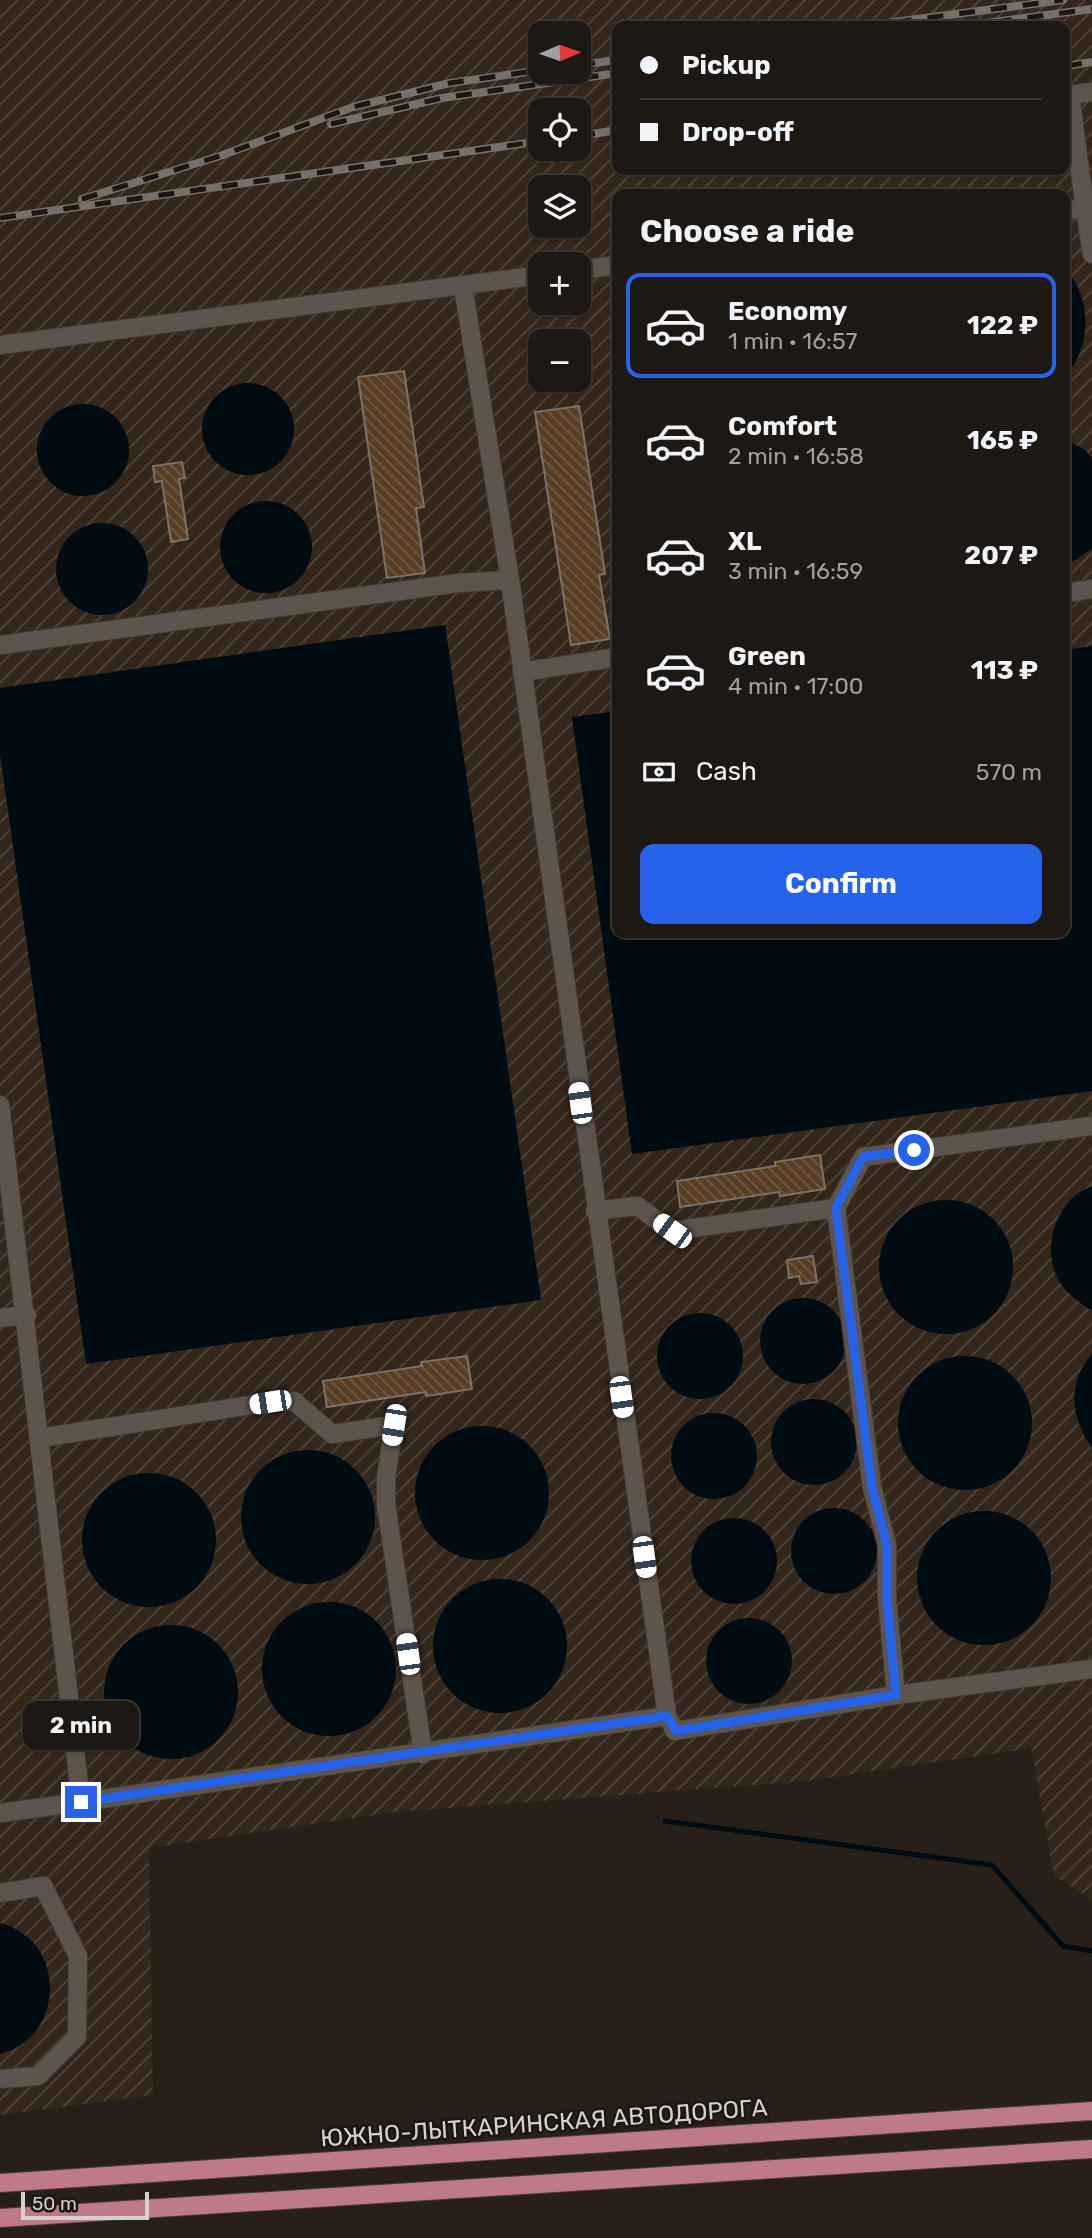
<!DOCTYPE html>
<html lang="en">
<head>
<meta charset="utf-8">
<style>
  body { margin:0; font-family:Rubik,sans-serif; background:#2a2521; color:#f1f3f6; height:100vh; display:flex; flex-direction:column; font-size:26px; white-space:nowrap }
  * { box-sizing:border-box; margin:0 }
  p { font-size:23px; color:#a0a0a0 }
  .icon { flex:none; width:38px; height:38px; fill:none; stroke:currentColor; stroke-width:2; stroke-linecap:round; stroke-linejoin:round }
  .map { position:relative; flex:1; overflow:hidden }
  .details { position:absolute; left:612px; top:189px; width:458px; height:749px; display:flex; flex-direction:column; background:#1d1813; border-radius:14px; box-shadow:0 2px 5px #0004,0 0 0 2px #3b3733 }
  .details>* { flex:none }
  .guide { position:absolute; left:612px; top:21px; width:458px; height:154px; border-radius:14px; box-shadow:0 2px 5px #0004,0 0 0 2px #3b3733; display:grid; align-content:center; height:154px; padding:0 28px; background:#1d1813 }
  .needle { width:46px; rotate:88deg }
  .tools { position:absolute; left:528px; top:21px; display:grid; gap:14px }
  .tools a { display:grid; place-items:center; width:63px; height:63px; border-radius:14px; background:#1d1813; box-shadow:0 2px 5px #0004,0 0 0 2px #3b3733; font-size:35px }
  .scale { position:absolute; left:21px; bottom:18px; width:128px; box-sizing:border-box; padding-left:7px; border:4px solid #d6d1cc; border-top:0; font-size:19px; line-height:24px; white-space:nowrap; color:#d6d1cc; -webkit-text-stroke:5px #1d1610; paint-order:stroke }
  .end { position:absolute; width:32px; height:32px; margin:-16px; border:9px solid #2563eb; background:#fff; box-shadow:0 0 0 4px #fff }
  .from { border-radius:50% }
  .bubble { position:absolute; height:49px; border-radius:14px; background:#1d1813; box-shadow:0 2px 5px #0004,0 0 0 2px #3b3733; font-size:23px; font-weight:700; line-height:49px; text-align:center }
  .car { position:absolute; width:21px; height:42px; margin:-21px -10px; border-radius:9px; box-shadow:0 0 5px 2px #0007; background:linear-gradient(#fff 24%,#345 0 40%,#fff 0 76%,#345 0 86%,#fff 0) }
  .guide b { display:flex; align-items:center; gap:24px; height:66px; font-size:26px }
  .guide b+b { border-top:2px solid #3b3733 }
  .guide i { width:18px; height:18px; background:#f1f3f6 }
  ul { padding:0; list-style:none }
  li { display:flex; align-items:center; gap:21px; height:105px; margin:0 14px 10px; padding:0 14px; border:4px solid transparent; border-radius:14px }
  li div { flex:1 }
  li b { display:block; font-size:26px }
  li em { font-style:normal; font-weight:700 }
  li.on { border-color:#2563eb }
  li>.icon { width:63px; height:63px; stroke-width:1.5 }
  h2 { padding:0 28px; font-size:32px; line-height:84px }
  .pay { display:flex; align-items:center; gap:18px; height:77px; padding:0 28px; font-size:26px }
  .pay p { margin-inline-start:auto }
  .cta { display:flex; gap:14px; margin-top:auto; padding:14px 28px }
  .cta a { flex:1; height:80px; border-radius:14px; background:#2563eb; color:#fff; font-size:28px; font-weight:700; line-height:80px; text-align:center }
  .map>svg:first-child { display:block }
  .industrial { fill:url(#industrial-furrows); fill-rule:evenodd }
  .water { fill:#000c11 }
  .lines { fill:none; stroke-linecap:round; stroke-linejoin:round }
  .stream { stroke:#000c11; stroke-width:5 }
  .building { fill:url(#building-back-hatch); stroke:#7a7169; stroke-width:2 }
  .minor-casing { stroke:#433d38; stroke-width:20 }
  .major-casing { stroke:#433d38; stroke-width:20 }
  .minor { stroke:#5d554d; stroke-width:18 }
  .major { stroke:#be7b87; stroke-width:18 }
  .rail-casing { stroke:#76706a; stroke-width:8 }
  .rail { stroke:#1d1610; stroke-width:5; stroke-dasharray:16; stroke-linecap:butt }
  .route { stroke:#2563eb; stroke-width:9 }
  .labels { text-anchor:middle; stroke-width:5; stroke-linejoin:round; paint-order:stroke }
  .street-label { font-size:24px; fill:#d6d1cc; stroke:#1d1610 }
</style>
</head>
<body>
<div class="map">
<svg width="1092" height="2238" viewBox="0 0 1092 2238">
  <defs>
    <pattern id="industrial-furrows" width="10" height="10" patternUnits="userSpaceOnUse" patternTransform="scale(1.75)"><rect width="10" height="10" fill="#33271b"/><path d="M-1 1l2-2M0 10L10 0M9 11l2-2" fill="none" stroke="#50453b"/></pattern>
    <pattern id="building-back-hatch" width="6" height="6" patternUnits="userSpaceOnUse" patternTransform="scale(1.75)"><rect width="6" height="6" fill="#593e24"/><path d="M-1 5l2 2M0 0l6 6M5-1l2 2" fill="none" stroke="#705943"/></pattern>
  </defs>
  <rect width="100%" height="100%" fill="#272019"/>
  <!-- industrial -->
  <path class="industrial" d="M0 0H1092V1900L1054 1876 1031 1748 806 1781 394 1812 149 1848 153 2095 0 2115ZM618 26H1066V170H618ZM541 33H579V72H541ZM541 110H579V149H541ZM541 187H579V226H541ZM618 194H1066V933H618ZM541 264H579V303H541ZM541 341H579V380H541Z"/>
  <!-- water -->
  <g class="water">
    <path d="M1066 269C1092 299 1092 347 1066 375Z"/>
    <circle cx="248" cy="429" r="46"/>
    <circle cx="83" cy="450" r="46"/>
    <polygon points="1066,440 1085,450 1092,458 1092,549 1066,566"/>
    <circle cx="266" cy="547" r="46"/>
    <circle cx="102" cy="569" r="46"/>
    <polygon points="445,625 541,1300 86,1364 0,754 0,688"/>
    <polygon points="1092,646 1092,1091 632,1154 572,717 618,711 618,933 1066,933 1066,650"/>
    <path d="M1092 1186V1311C1078 1301 1065 1293 1057 1277 1041 1245 1058 1198 1092 1186Z"/>
    <circle cx="946" cy="1267" r="67"/>
    <circle cx="803" cy="1341" r="43"/>
    <circle cx="700" cy="1356" r="43"/>
    <path d="M1092 1354V1448C1071 1418 1066 1383 1092 1354Z"/>
    <circle cx="965" cy="1423" r="67"/>
    <circle cx="814" cy="1442" r="43"/>
    <circle cx="714" cy="1456" r="43"/>
    <circle cx="482" cy="1493" r="67"/>
    <circle cx="308" cy="1517" r="67"/>
    <circle cx="149" cy="1540" r="67"/>
    <circle cx="834" cy="1551" r="43"/>
    <circle cx="984" cy="1578" r="67"/>
    <circle cx="734" cy="1561" r="43"/>
    <circle cx="500" cy="1646" r="67"/>
    <circle cx="329" cy="1669" r="67"/>
    <circle cx="749" cy="1661" r="43"/>
    <circle cx="171" cy="1692" r="67"/>
    <path d="M0 1923C67 1940 66 2037 0 2054Z"/>
  </g>
  <g class="lines">
    <!-- stream -->
    <polyline class="stream" points="665,1821 992,1865 1063,1946 1092,1951"/>
  </g>
  <!-- building -->
  <g class="building">
    <polygon points="404,371 424,507 416,508 425,573 387,578 358,377"/>
    <polygon points="579,406 605,574 599,575 610,639 571,645 535,412"/>
    <polygon points="182,462 185,478 179,479 188,539 171,542 162,481 155,482 153,466"/>
    <polygon points="820,1155 825,1189 780,1196 779,1192 680,1207 677,1181 775,1166 775,1162"/>
    <polygon points="813,1256 817,1282 801,1284 799,1276 789,1278 787,1260"/>
    <polygon points="467,1356 472,1389 426,1396 426,1392 327,1407 323,1381 422,1366 421,1362"/>
  </g>
  <g class="lines">
    <defs>
      <g id="minor">
        <polyline points="1092,207 1085,208 1092,254"/>
        <polyline points="1066,210 1085,208 1070,95 1092,92"/>
        <polyline points="579,270 618,265"/>
        <polyline points="0,345 541,275"/>
        <polyline points="1066,593 1092,589"/>
        <polyline points="0,645 459,583 510,580"/>
        <polyline points="522,672 618,657"/>
        <polyline points="0,1105 81,1802 0,1813"/>
        <polyline points="836,1208 872,1487 887,1545 887,1599 896,1695"/>
        <polyline points="595,1211 637,1206 672,1231 836,1208 863,1157 1092,1126"/>
        <polyline points="0,1318 27,1315"/>
        <polyline points="40,1438 270,1402 294,1401 332,1434 394,1425 386,1478 386,1504 423,1754"/>
        <polyline points="667,1716 675,1731 896,1695 1092,1669"/>
        <polyline points="81,1802 667,1716 510,580 463,286"/>
        <polyline points="0,1893 43,1886 78,1956 77,2037 38,2076 0,2079"/>
      </g>
      <g id="major">
        <polyline points="0,2183 1092,2111"/>
        <polyline points="0,2218 1092,2149"/>
      </g>
    </defs>
    <!-- minor casing -->
    <use href="#minor" class="minor-casing"/>
    <!-- major casing -->
    <use href="#major" class="major-casing"/>
    <!-- minor -->
    <use href="#minor" class="minor"/>
    <!-- major -->
    <use href="#major" class="major"/>
    <defs>
      <g id="rail">
        <polyline points="864,26 1063,0"/>
        <polyline points="964,26 1092,9"/>
        <polyline points="579,65 618,60"/>
        <polyline points="1066,66 1092,62"/>
        <polyline points="331,124 442,98 618,73"/>
        <polyline points="579,136 618,130"/>
        <polyline points="82,199 220,156 353,107 450,83 541,70"/>
        <polyline points="0,218 541,141"/>
      </g>
    </defs>
    <!-- rail casing -->
    <use href="#rail" class="rail-casing"/>
    <!-- rail -->
    <use href="#rail" class="rail"/>
  </g>
  <g class="lines">
    <!-- route -->
    <polyline class="route" points="81,1802 667,1716 676,1731 896,1695 887,1599 887,1545 872,1487 836,1208 863,1157 914,1150"/>
  </g>
  <g class="labels">
    <!-- street labels -->
    <g class="street-label">
      <text transform="translate(544 2123) rotate(-4)" y="8">ЮЖНО-ЛЫТКАРИНСКАЯ АВТОДОРОГА</text>
    </g>
  </g>
</svg>
<div class="tools">
<a><svg class="needle" viewBox="-14 -14 28 28"><path d="M0-13l5 13h-10z" fill="#e53935"/><path d="M0 13l5-13h-10z" fill="#a0a0a0"/></svg></a>
<a><svg class="icon" aria-label="locate" viewBox="0 0 24 24"><circle cx="12" cy="12" r="6"/><path d="M12 2v4M12 18v4M2 12h4M18 12h4"/></svg></a>
<a><svg class="icon" aria-label="layers" viewBox="0 0 24 24"><path d="M12 4l9 5-9 5-9-5zM3 14l9 5 9-5"/></svg></a>
<a>+</a>
<a>−</a>
</div>
<div class="scale">50 m</div>
<i class="end from" style="left:914px;top:1150px"></i>
<i class="end" style="left:81px;top:1802px"></i>
<div class="bubble" style="left:23px;top:1701px;width:116px">2 min</div>
<i class="car" style="left:580px;top:1103px;rotate:352deg"></i>
<i class="car" style="left:672px;top:1231px;rotate:306deg"></i>
<i class="car" style="left:621px;top:1397px;rotate:172deg"></i>
<i class="car" style="left:270px;top:1402px;rotate:261deg"></i>
<i class="car" style="left:394px;top:1425px;rotate:189deg"></i>
<i class="car" style="left:644px;top:1557px;rotate:172deg"></i>
<i class="car" style="left:408px;top:1654px;rotate:352deg"></i>
<div class="guide">
<b><i class="from"></i>Pickup</b>
<b><i></i>Drop-off</b>
</div>
<section class="details">
<h2>Choose a ride</h2>
<ul>
<li class="on"><svg class="icon" aria-label="car" viewBox="0 0 24 24"><path d="M5 17H2v-5l4-1 3-4h7l3 4 3 1v5h-3M9 17h6M6 11h13"/><circle cx="7" cy="17" r="2"/><circle cx="17" cy="17" r="2"/></svg><div><b>Economy</b><p>1 min · 16:57</p></div><em>122 ₽</em></li>
<li><svg class="icon" aria-label="car" viewBox="0 0 24 24"><path d="M5 17H2v-5l4-1 3-4h7l3 4 3 1v5h-3M9 17h6M6 11h13"/><circle cx="7" cy="17" r="2"/><circle cx="17" cy="17" r="2"/></svg><div><b>Comfort</b><p>2 min · 16:58</p></div><em>165 ₽</em></li>
<li><svg class="icon" aria-label="car" viewBox="0 0 24 24"><path d="M5 17H2v-5l4-1 3-4h7l3 4 3 1v5h-3M9 17h6M6 11h13"/><circle cx="7" cy="17" r="2"/><circle cx="17" cy="17" r="2"/></svg><div><b>XL</b><p>3 min · 16:59</p></div><em>207 ₽</em></li>
<li><svg class="icon" aria-label="car" viewBox="0 0 24 24"><path d="M5 17H2v-5l4-1 3-4h7l3 4 3 1v5h-3M9 17h6M6 11h13"/><circle cx="7" cy="17" r="2"/><circle cx="17" cy="17" r="2"/></svg><div><b>Green</b><p>4 min · 17:00</p></div><em>113 ₽</em></li>
</ul>
<div class="pay"><svg class="icon" aria-label="cash" viewBox="0 0 24 24"><path d="M3 7h18v10H3z"/><circle cx="12" cy="12" r="2"/></svg>Cash<p>570 m</p></div>
<div class="cta"><a>Confirm</a></div>
</section>
</div>
</body>
</html>
